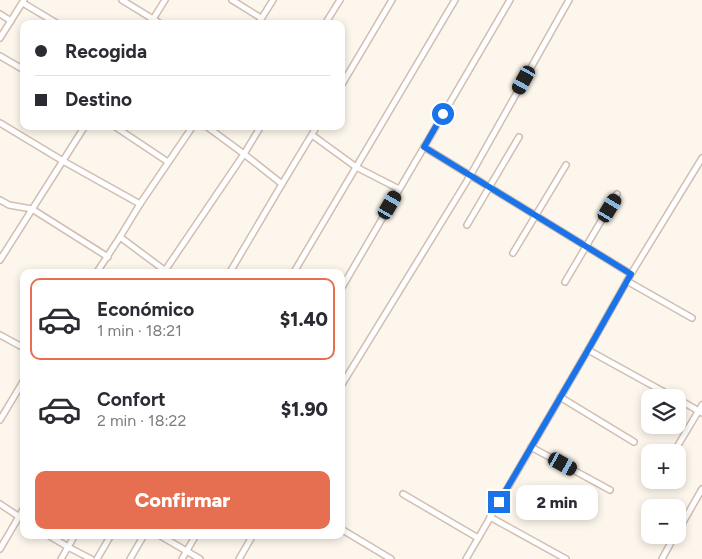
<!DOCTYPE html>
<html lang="es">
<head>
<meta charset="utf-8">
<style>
  body { margin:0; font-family:Figtree,sans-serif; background:#f2f2f3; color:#2b2b33; height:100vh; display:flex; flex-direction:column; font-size:19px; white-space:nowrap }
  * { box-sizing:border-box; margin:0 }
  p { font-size:16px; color:#7c7c81 }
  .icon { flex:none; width:28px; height:28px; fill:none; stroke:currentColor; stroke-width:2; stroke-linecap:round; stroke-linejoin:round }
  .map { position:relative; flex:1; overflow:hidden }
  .panel { position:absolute; left:20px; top:269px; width:325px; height:270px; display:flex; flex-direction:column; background:#fff; border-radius:10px; box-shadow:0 2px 8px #0003 }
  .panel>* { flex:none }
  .banner { position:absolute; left:20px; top:20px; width:325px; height:110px; border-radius:10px; box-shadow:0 2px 8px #0003; display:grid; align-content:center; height:110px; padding:0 15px; background:#fff }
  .controls { position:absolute; left:641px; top:389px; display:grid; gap:10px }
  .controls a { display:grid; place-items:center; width:45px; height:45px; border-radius:10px; background:#fff; box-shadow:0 2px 8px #0003; font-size:25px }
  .end { position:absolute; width:22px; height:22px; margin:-11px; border:6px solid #1a73e8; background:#fff; box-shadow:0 0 0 2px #fff }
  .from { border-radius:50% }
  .bubble { position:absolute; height:35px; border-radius:10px; background:#fff; box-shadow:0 2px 8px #0003; font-size:16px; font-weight:800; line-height:35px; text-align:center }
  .car { position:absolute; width:15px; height:30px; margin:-15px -8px; border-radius:6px; box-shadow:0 0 4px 1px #0007; background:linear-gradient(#222 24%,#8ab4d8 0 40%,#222 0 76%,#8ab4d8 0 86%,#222 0) }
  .banner b { display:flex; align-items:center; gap:18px; height:48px; font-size:19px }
  .banner b+b { border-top:1px solid #e1e1e2 }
  .banner i { width:12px; height:12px; background:#2b2b33 }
  ul { padding:9px 0 0; list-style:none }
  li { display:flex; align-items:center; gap:15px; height:82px; margin:0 10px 8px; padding:0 5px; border:2px solid transparent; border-radius:10px }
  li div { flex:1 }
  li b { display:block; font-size:19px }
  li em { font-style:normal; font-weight:800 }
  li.current { border-color:#e76f51 }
  li>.icon { width:45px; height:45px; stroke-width:1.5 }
  .cta { display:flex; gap:10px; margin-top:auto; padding:10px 15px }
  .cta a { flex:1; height:58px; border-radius:10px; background:#e76f51; color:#fff; font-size:20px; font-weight:800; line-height:58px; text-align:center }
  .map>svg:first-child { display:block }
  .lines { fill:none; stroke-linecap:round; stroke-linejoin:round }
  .minor-casing { stroke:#d1beb0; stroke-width:8 }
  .minor { stroke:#fff; stroke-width:5 }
  .route { stroke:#1a73e8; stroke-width:6 }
</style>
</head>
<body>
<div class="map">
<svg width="702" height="559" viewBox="0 0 702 559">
  <rect width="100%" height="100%" fill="#fdf6ec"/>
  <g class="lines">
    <defs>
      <g id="minor">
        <polyline points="122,0 161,24"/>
        <polyline points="232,0 261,18"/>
        <polyline points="23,3 58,24"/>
        <polyline points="0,14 11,21"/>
        <polyline points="150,24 165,0"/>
        <polyline points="258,24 273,0"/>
        <polyline points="325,24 340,0"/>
        <polyline points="0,38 24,0"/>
        <polyline points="0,56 24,70"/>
        <polyline points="341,86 392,0"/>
        <polyline points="0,123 63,161 140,204"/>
        <polyline points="114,126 168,162"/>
        <polyline points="206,126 244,154 282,184"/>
        <polyline points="312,135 356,167 399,189"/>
        <polyline points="424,147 631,274"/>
        <polyline points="0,200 9,205 32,209 108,257"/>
        <polyline points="467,225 519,137"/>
        <polyline points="120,237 167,272"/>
        <polyline points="513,253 566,165"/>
        <polyline points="0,260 85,126"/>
        <polyline points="97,272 120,237 140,204 193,126"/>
        <polyline points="164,272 244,154 261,126"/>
        <polyline points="230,272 282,184 317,126"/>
        <polyline points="294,272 455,0"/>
        <polyline points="627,281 692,318"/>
        <polyline points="565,282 617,194"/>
        <polyline points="341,289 510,0"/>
        <polyline points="0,335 24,348"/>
        <polyline points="588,350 675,398"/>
        <polyline points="341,386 470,176 569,0"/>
        <polyline points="560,397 634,442"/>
        <polyline points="678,399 702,413"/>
        <polyline points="0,420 24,380"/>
        <polyline points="531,447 610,490"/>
        <polyline points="674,452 702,405"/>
        <polyline points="403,494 478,538"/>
        <polyline points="0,504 24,520"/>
        <polyline points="490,517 566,559"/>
        <polyline points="341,529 391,559"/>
        <polyline points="678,531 702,489"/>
        <polyline points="48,535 68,547 91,559"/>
        <polyline points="159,535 200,559"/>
        <polyline points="0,549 24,508"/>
        <polyline points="61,559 75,535"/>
        <polyline points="97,559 111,535"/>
        <polyline points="130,559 144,535"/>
        <polyline points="182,559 196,535"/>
        <polyline points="239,559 253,535"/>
        <polyline points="466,559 588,350 631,274 702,158"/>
        <polyline points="662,559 675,535"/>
      </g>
    </defs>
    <!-- minor casing -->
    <use href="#minor" class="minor-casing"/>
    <!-- minor -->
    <use href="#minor" class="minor"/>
  </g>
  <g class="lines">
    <!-- route -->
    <polyline class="route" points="443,114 424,147 631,274 588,350 499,502"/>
  </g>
</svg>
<div class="controls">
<a><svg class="icon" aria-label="layers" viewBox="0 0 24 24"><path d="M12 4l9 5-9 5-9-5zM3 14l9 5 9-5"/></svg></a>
<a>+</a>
<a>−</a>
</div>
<i class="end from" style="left:443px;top:114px"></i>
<i class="end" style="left:499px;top:502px"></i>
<div class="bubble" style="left:516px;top:485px;width:82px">2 min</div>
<i class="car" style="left:524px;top:80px;rotate:209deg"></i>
<i class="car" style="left:390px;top:205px;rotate:30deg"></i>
<i class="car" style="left:610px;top:208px;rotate:31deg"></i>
<i class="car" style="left:563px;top:464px;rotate:119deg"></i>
<div class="banner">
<b><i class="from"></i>Recogida</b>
<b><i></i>Destino</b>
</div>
<section class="panel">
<ul>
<li class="current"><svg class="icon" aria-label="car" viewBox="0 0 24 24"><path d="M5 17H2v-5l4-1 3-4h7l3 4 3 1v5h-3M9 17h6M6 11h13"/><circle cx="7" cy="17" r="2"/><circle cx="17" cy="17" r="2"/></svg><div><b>Económico</b><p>1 min · 18:21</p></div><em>$1.40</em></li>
<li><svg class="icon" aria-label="car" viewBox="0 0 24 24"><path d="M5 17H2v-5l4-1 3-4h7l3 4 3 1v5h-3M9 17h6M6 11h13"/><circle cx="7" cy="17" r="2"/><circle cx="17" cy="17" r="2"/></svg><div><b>Confort</b><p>2 min · 18:22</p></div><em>$1.90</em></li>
</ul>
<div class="cta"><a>Confirmar</a></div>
</section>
</div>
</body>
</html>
